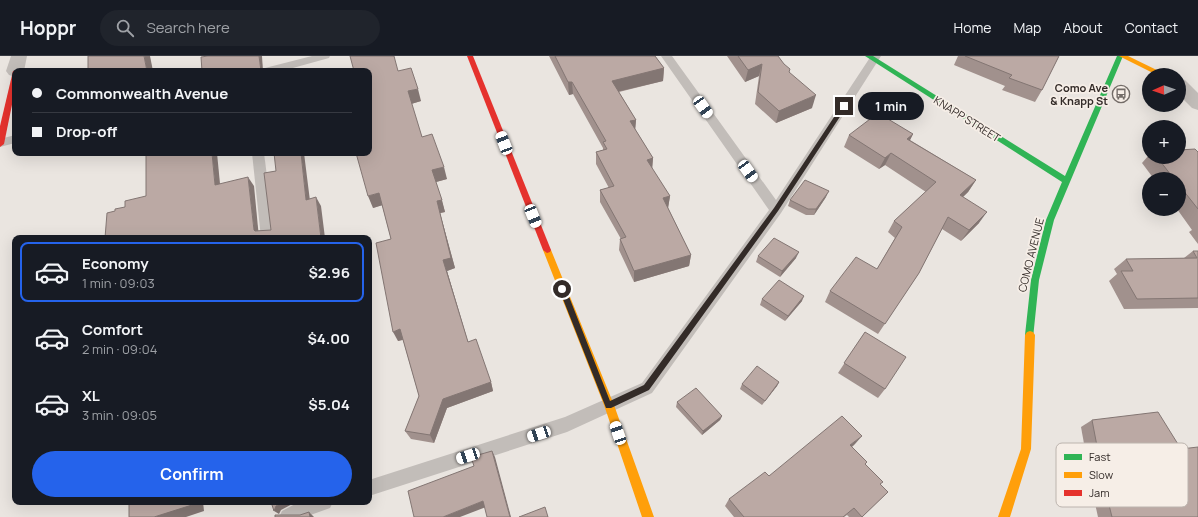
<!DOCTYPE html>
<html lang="en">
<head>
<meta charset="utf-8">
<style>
  body { margin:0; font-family:Manrope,sans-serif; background:#20242c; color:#f1f3f6; height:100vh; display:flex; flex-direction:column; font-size:15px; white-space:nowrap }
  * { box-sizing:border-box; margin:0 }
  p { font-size:13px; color:#9ea1a6 }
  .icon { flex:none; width:22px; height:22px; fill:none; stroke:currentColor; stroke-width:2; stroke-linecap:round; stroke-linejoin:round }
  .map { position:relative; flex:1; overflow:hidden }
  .details { position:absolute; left:12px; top:179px; width:360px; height:270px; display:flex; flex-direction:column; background:#171b24; border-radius:8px; box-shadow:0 4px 16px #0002 }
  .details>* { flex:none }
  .banner { position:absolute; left:12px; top:12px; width:360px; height:88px; border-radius:8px; box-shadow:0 4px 16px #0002; display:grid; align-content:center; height:88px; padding:0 20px; background:#171b24 }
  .needle { width:26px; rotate:268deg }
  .tools { position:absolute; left:1142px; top:12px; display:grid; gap:8px }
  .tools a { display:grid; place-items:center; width:44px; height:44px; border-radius:50%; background:#171b24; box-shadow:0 4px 16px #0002; font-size:20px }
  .end { position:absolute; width:18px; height:18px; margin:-9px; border:5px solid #332b28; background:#fff; box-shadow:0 0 0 2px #fff }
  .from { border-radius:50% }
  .bubble { position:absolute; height:28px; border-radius:14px; background:#171b24; box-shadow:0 4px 16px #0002; font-size:13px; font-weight:700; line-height:28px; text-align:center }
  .car { position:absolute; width:12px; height:24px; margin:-12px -6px; border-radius:5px; box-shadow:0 0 3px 1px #0007; background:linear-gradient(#fff 24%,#345 0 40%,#fff 0 76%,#345 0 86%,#fff 0) }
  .banner b { display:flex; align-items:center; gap:14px; height:38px; font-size:15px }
  .banner b+b { border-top:1px solid #363941 }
  .banner i { width:10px; height:10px; background:#f1f3f6 }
  ul { padding:7px 0 0; list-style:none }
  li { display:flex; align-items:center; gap:12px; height:60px; margin:0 8px 6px; padding:0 12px; border:2px solid transparent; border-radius:8px }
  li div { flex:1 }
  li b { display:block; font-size:15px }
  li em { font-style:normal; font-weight:700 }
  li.selected { border-color:#2563eb }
  li>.icon { width:36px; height:36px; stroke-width:1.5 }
  .action { display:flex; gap:8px; margin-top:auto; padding:8px 20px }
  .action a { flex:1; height:46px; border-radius:24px; background:#2563eb; color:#fff; font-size:16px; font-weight:700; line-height:46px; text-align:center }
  header { display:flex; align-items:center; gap:24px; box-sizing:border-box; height:56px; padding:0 20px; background:#171b24; border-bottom:1px solid #363941 }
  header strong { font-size:19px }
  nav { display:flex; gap:22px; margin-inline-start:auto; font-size:14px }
  .search { width:280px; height:36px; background:#20242c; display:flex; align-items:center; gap:10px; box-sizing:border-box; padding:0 14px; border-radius:22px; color:#9ea1a6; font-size:15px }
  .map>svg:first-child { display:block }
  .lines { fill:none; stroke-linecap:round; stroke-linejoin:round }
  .lane { fill:#c2bdb9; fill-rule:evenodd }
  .street { fill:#c2bdb9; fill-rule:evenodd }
  .fast { fill:#30b455; fill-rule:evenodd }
  .slow { fill:#ff9f0a; fill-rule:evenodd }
  .jam { fill:#e5322d; fill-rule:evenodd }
  .wall { fill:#a1918d }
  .shaded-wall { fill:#837673 }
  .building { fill:#bba9a4; stroke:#837673 }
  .route { fill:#332b28 }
  .labels { text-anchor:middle; stroke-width:3.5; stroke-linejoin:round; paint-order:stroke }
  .poi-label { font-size:11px; font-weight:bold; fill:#332b28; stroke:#f6eee7; text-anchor:end }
  .street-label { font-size:11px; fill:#332b28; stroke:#f6eee7 }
  .key { fill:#f6eee7; stroke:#bcb4ae; stroke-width:1 }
  .key-label { font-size:11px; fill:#332b28 }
</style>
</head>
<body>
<header>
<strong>Hoppr</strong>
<div class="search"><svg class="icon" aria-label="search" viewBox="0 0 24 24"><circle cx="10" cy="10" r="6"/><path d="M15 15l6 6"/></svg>Search here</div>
<nav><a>Home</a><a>Map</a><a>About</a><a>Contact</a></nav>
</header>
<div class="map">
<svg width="1198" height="461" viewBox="0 0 1198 461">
  <rect width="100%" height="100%" fill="#eae5e0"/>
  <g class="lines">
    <!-- lane -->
    <g class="lane">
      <polygon points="312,0 330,0 329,2 282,15 264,15 265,12"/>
      <polygon points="661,0 672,0 776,144 871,0 881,0 781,157 652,337 567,376 369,440 369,424 565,361 642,327 769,154"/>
      <polygon points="15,79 15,87 0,91 0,83"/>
      <polygon points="252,97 264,97 275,182 261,182"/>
      <polygon points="299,446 333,446 330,452 305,461 279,461 282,455"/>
    </g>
    <!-- street -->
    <g class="street">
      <polygon points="11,0 27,0 24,15 15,15 15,21 9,19 6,15"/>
      <polygon points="1179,22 1185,24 1198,37 1198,54 1192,52 1179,39"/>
    </g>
    <!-- fast -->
    <polygon class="fast" points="865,0 873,0 1065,120 1117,0 1123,0 1054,164 1039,224 1033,282 1030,283 1027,282 1025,279 1031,224 1046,164 1062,126"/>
    <!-- slow -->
    <g class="slow">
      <polygon points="1119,0 1128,0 1167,19 1157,19"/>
      <polygon points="547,191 551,194 614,349 654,461 642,461 604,349 543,194"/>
      <polygon points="1030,275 1033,276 1035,279 1031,393 1010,461 998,461 1021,393 1025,279 1027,276"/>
    </g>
    <!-- jam -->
    <g class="jam">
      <polygon points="467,0 473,0 551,194 550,196 547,197 543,194"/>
      <polygon points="13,15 16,15 15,34 4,88 0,91 0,70"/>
    </g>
  </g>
  <!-- wall -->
  <g class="wall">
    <polygon points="549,0 655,0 664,12 663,25 619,36 636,64 635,73 653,102 652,113 670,140 668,152 691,199 689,210 634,226 619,194 620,183 621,183 600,146 600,134 609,132 596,108 596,96 603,94 603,92 573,38 569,39"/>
    <polygon points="727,0 778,0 789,16 812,52 776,67 755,48 759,20 745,26"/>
    <polygon points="958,0 1059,0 1042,34 1035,46 1002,34 1005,30 954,9"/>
    <polygon points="398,15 421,45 411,48 422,81 447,123 436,126 445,156 440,157 455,212 447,215 468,286 491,326 493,335 447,352 434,387 411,383 405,375 419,340 403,284 398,285 391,183 382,149 373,152"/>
    <polygon points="913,78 910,84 976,124 968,136 963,141 979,167 961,185 942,173 919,217 878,278 825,246 830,235 877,213 895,182 888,176 894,165 926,136 885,109 879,113 844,91 849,79"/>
    <polygon points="1198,96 1198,188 1189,176 1192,174 1177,153 1179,153 1179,123 1154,123 1142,107 1149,99 1149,101 1179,101"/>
    <polygon points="826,141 814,159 806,159 788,150 790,144"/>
    <polygon points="1193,195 1198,195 1198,252 1124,253 1109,225 1117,218 1114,213 1126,203 1184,202"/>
    <polygon points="758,200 796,202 780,221 756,206"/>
    <polygon points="762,243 802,245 785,265 760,249"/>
    <polygon points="865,276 885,333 878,342 838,317"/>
    <polygon points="779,326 777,330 762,349 740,333 742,328"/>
    <polygon points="677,346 722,360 720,364 702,379 676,351"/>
    <polygon points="1092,364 1181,393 1198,461 1098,461 1094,443 1081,371"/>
    <polygon points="855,388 852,391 865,408 880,428 888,436 862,461 849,461 847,459 844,461 734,461 725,450 729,443 769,420"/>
  </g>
  <!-- shaded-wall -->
  <g class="shaded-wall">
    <polygon points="144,0 150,0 153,15 147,15"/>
    <polygon points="259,0 262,0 263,15 261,15"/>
    <polygon points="762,8 759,20 745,26 748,14"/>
    <polygon points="664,12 663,25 612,37 612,25"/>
    <polygon points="568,26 572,26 573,38 569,39"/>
    <polygon points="418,33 421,45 411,48 408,35"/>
    <polygon points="816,39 812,52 776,67 779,55"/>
    <polygon points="636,64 635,76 630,65"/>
    <polygon points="913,78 907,90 907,83"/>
    <polygon points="212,97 217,97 221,138 215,129"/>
    <polygon points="301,97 304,97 311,153 306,144"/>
    <polygon points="891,97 885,109 879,113 885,102"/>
    <polygon points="653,102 652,114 647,104"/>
    <polygon points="444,111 447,123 436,126 432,114"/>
    <polygon points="248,121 254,130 259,182 254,174"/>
    <polygon points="976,124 968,136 952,151 960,139"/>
    <polygon points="829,135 826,141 814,159 816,153"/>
    <polygon points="379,137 383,149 373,152 368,140"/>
    <polygon points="670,140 668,152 662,154 663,142"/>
    <polygon points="316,141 321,150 325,182 321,182"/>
    <polygon points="442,144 445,156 440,157 455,212 447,215 471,296 443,204 437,145"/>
    <polygon points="987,156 979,167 961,185 969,174"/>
    <polygon points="799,196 796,202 780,221 782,215"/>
    <polygon points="691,199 689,210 634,226 634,215"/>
    <polygon points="804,240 802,245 785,265 788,260"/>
    <polygon points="400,273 405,283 398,285 393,276"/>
    <polygon points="491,326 493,335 447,352 434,387 430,379 443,343"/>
    <polygon points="779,326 777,330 762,349 765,345"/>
    <polygon points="722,360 720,364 702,379 703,375"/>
    <polygon points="862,380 855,388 843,397 850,389"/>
    <polygon points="492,395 495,401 511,461 510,461"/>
    <polygon points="483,445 486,451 460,461 443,461"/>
    <polygon points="192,446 203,446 204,455 186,461 154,461"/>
    <polygon points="284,446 296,446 281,454 279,458 274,455 276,450"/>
    <polygon points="309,456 314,461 310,461"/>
  </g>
  <!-- building -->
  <g class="building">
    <polygon points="88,0 144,0 147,15 88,15"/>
    <polygon points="208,0 259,0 261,15 202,15 201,1"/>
    <polygon points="350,0 394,0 398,15 411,12 418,33 408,35 422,81 432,78 444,111 432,114 442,144 437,145 451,202 443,204 468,286 476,283 491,326 443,343 430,379 405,375 419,340 400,273 393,276 376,187 391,183 379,137 368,140 356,97 369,97 369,15 354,15"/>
    <polygon points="555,0 655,0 664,12 612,25 636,64 630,65 653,102 647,104 670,140 663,142 691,199 634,215 620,183 626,181 600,134 614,130 596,96 607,93 603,86 606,85 572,26 568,26"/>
    <polygon points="738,0 778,0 784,8 790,13 789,16 816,39 779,55 758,36 762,8 748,14"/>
    <polygon points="965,0 1059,0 1042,34 1009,22 1012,19"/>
    <polygon points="878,57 913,78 907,83 976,124 960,139 987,156 969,174 948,161 919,217 885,268 830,235 856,201 877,213 902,171 894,165 936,126 891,97 885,102 849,79"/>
    <polygon points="1195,93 1198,96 1198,153 1179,129 1179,123 1174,123 1157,101 1179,101 1179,94"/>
    <polygon points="146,97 212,97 215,129 248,121 254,174 255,175 271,174 264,117 276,115 274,97 301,97 306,144 316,141 321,182 105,182 107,157 115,155 115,153 125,151 125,145 146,140"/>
    <polygon points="805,124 829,135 816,153 808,153 790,144"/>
    <polygon points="774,182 799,196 782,215 758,200"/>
    <polygon points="1193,195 1198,195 1198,242 1137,243 1121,215 1133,215 1126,203 1197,202"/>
    <polygon points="779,224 804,240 788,260 762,243"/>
    <polygon points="865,276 906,301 885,333 844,307"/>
    <polygon points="757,310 779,326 765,345 742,328"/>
    <polygon points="696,332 722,360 703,375 677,346"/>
    <polygon points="1158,356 1181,393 1198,391 1198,461 1112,461 1106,437 1092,364"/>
    <polygon points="842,360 862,380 850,389 867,406 865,408 883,426 880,428 888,436 862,461 854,452 843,461 744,461 729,443 765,416 769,420"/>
    <polygon points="492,395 510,461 487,461 483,445 443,461 414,461 408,435 474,410 471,401"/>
    <polygon points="129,446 192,446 192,449 154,461 129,461"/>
    <polygon points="271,446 284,446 276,450 274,455"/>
    <polygon points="545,451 548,461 519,461"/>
    <polygon points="309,456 310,461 275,461 275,459 300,459"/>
  </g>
  <!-- route -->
  <polygon class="route" points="842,49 847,50 778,155 649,334 611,352 606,352 559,233 560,231 562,230 566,233 610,345 644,329 774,152"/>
  <!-- icons -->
  <defs>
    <symbol id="bus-ring" viewBox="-11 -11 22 22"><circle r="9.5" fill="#f6eee7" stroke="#736c68" stroke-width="1.5"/><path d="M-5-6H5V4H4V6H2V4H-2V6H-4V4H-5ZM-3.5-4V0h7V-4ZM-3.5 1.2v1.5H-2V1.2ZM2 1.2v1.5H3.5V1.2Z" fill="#736c68"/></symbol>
  </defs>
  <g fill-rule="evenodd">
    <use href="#bus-ring" x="1111" y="28" width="20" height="20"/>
  </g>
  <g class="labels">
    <!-- poi labels -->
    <g class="poi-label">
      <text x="1108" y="36">Como Ave<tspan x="1108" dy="13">&amp; Knapp St</tspan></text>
    </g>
    <!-- street labels -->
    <g class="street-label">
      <text transform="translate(967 63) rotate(32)" y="4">KNAPP STREET</text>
      <text transform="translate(1031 199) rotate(-76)" y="4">COMO AVENUE</text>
    </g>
  </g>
  <!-- legend -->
  <rect x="1056" y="387" width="132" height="64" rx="6" class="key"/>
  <rect x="1064" y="398" width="18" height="6" fill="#30b455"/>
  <rect x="1064" y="416" width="18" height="6" fill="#ff9f0a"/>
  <rect x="1064" y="434" width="18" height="6" fill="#e5322d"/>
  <g class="key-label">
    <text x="1089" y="405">Fast</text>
    <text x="1089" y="423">Slow</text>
    <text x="1089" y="441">Jam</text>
  </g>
</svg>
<div class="tools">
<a><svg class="needle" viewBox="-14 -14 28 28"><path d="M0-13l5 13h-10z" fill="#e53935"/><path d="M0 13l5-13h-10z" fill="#9ea1a6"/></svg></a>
<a>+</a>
<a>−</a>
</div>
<i class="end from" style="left:562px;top:233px"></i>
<i class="end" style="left:844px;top:50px"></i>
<div class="bubble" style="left:858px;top:36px;width:66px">1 min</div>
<i class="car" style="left:703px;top:51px;rotate:145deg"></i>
<i class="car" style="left:504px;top:87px;rotate:339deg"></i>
<i class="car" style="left:748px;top:115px;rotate:144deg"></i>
<i class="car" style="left:533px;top:160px;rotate:158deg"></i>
<i class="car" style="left:618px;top:377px;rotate:341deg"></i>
<i class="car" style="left:539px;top:378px;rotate:252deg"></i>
<i class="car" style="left:468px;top:400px;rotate:252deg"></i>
<div class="banner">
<b><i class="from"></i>Commonwealth Avenue</b>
<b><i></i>Drop-off</b>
</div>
<section class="details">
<ul>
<li class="selected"><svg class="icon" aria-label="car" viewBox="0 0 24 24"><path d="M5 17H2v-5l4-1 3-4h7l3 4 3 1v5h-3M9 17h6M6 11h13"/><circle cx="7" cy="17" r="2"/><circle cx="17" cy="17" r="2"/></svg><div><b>Economy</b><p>1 min · 09:03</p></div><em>$2.96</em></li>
<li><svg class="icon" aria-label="car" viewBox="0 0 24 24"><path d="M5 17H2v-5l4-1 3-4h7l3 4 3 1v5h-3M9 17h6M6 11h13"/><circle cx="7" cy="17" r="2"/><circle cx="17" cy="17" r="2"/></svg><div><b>Comfort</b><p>2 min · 09:04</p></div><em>$4.00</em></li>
<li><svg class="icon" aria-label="car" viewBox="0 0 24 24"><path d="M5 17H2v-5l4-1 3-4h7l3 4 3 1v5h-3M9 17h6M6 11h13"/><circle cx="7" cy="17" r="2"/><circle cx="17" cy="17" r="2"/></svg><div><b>XL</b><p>3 min · 09:05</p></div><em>$5.04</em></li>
</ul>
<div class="action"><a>Confirm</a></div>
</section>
</div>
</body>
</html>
